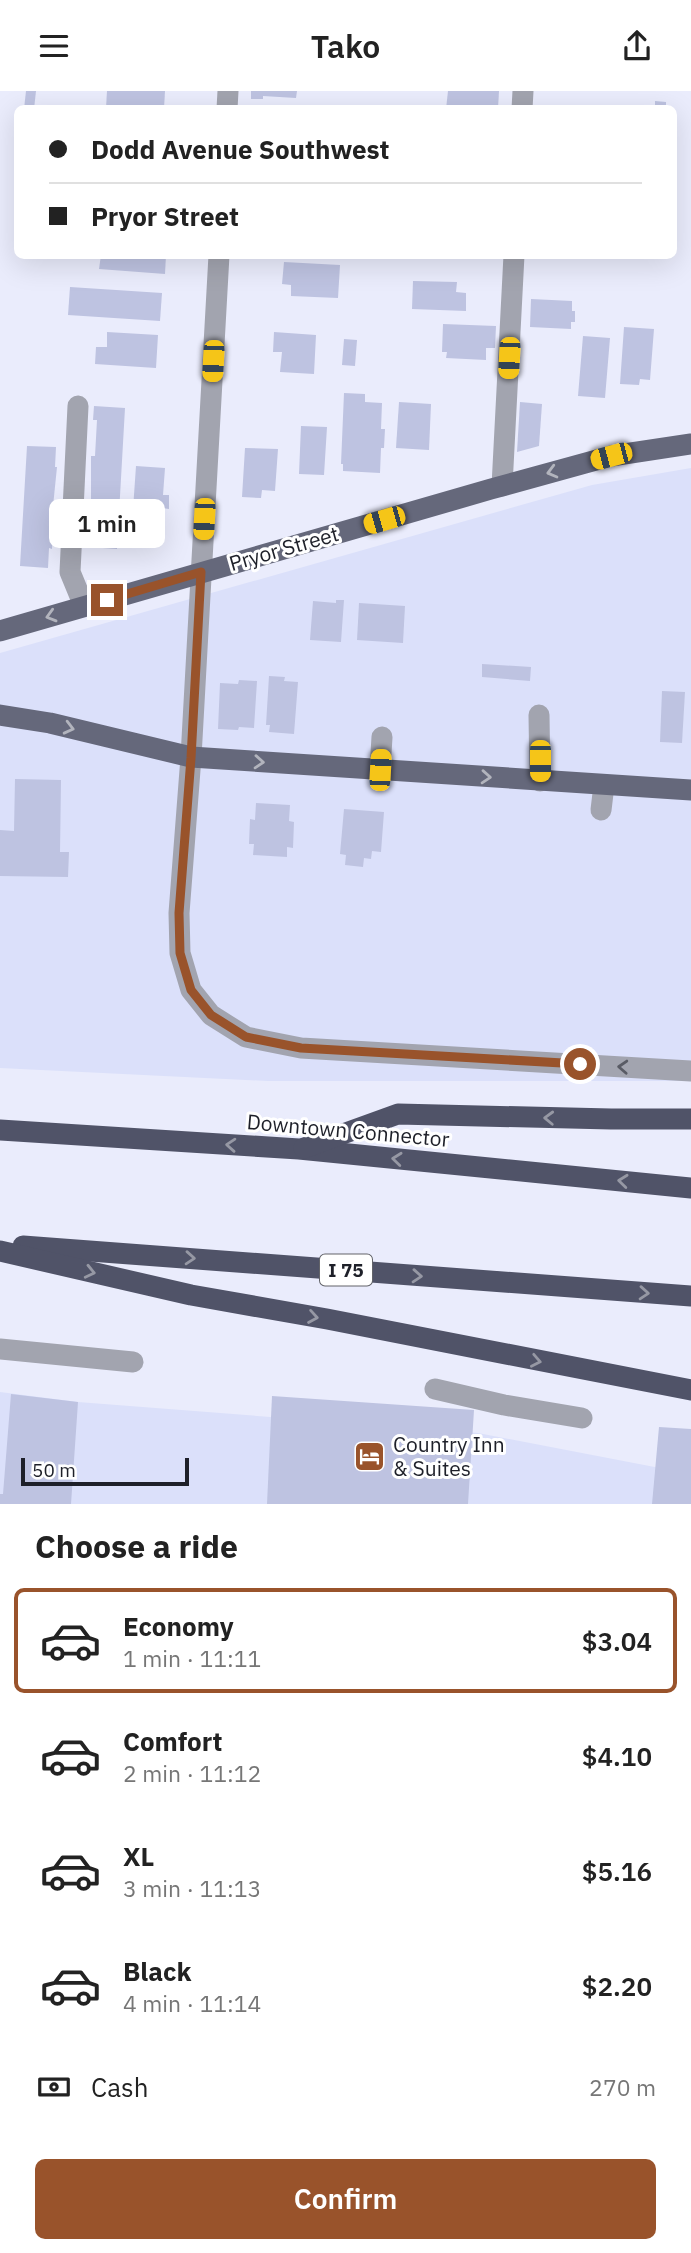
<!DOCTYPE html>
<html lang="en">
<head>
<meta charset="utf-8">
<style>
  body { margin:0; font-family:"IBM Plex Sans",sans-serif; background:#f6f6f6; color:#222; height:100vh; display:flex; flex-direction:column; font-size:26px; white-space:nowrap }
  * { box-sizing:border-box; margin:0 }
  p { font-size:23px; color:#767676 }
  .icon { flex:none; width:38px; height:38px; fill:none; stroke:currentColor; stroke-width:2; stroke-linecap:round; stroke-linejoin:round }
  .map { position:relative; height:1413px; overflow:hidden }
  .panel { display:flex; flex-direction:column; background:#fff; flex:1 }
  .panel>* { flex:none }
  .banner { position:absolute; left:14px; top:14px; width:663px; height:154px; border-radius:10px; box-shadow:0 7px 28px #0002; display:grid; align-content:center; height:154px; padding:0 35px; background:#fff }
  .scale { position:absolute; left:21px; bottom:18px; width:168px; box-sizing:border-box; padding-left:7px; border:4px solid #1e2029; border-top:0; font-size:19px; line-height:24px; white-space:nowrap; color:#1e2029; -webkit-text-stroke:5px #fff; paint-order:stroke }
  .end { position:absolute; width:32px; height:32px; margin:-16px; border:9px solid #99532b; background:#fff; box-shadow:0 0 0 4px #fff }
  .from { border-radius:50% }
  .bubble { position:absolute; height:49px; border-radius:10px; background:#fff; box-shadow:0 7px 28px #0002; font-size:23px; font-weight:600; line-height:49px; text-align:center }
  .car { position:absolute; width:21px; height:42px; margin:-21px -10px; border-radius:9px; box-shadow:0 0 5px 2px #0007; background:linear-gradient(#f5c518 24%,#345 0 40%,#f5c518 0 76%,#345 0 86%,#f5c518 0) }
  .banner b { display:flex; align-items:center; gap:24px; height:66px; font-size:26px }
  .banner b+b { border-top:2px solid #e0e0e0 }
  .banner i { width:18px; height:18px; background:#222 }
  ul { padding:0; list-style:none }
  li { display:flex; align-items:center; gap:21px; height:105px; margin:0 14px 10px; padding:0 21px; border:4px solid transparent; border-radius:10px }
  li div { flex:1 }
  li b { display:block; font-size:26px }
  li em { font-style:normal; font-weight:600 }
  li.active { border-color:#99532b }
  li>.icon { width:63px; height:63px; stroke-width:1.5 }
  h2 { padding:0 35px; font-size:32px; line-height:84px }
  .pay { display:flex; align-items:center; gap:18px; height:77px; padding:0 35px; font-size:26px }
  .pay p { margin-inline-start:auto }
  .primary-button { display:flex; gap:14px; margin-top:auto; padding:14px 35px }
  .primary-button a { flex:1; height:80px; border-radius:10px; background:#99532b; color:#fff; font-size:28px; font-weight:600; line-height:80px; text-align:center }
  header { display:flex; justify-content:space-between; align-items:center; height:91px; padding:0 35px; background:#fff; font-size:32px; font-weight:600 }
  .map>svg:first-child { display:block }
  .built { fill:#dbe0fa }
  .building { fill:#bec3e1 }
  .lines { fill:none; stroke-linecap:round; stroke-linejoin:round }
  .minor { stroke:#a2a4af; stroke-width:21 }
  .major { stroke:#65687b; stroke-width:21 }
  .highway { stroke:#505368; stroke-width:21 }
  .oneway { stroke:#b2b4bd }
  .oneway2 { stroke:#595b65 }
  .oneway3 { stroke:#9698a4 }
  .route { stroke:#99532b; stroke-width:9 }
  .labels { text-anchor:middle; stroke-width:6; stroke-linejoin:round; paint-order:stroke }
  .shield { fill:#fff; stroke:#626369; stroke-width:2 }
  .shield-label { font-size:19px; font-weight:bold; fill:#1e2029 }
  .street-label { font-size:21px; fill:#1e2029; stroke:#fff }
  .poi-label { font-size:21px; fill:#1e2029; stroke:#fff; text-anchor:start }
</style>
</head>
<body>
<header><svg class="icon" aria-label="menu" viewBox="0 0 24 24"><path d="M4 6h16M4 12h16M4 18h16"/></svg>Tako<svg class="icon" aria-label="share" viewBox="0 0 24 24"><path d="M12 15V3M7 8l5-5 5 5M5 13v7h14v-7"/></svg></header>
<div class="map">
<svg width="691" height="1413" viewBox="0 0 691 1413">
  <rect width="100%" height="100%" fill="#eaecfc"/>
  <!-- built -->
  <g class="built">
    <polygon points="691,377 691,990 268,990 0,977 0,562 592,394"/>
    <polygon points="0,1301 78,1311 478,1342 691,1383 691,1413 0,1413"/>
  </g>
  <!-- building -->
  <g class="building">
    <polygon points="26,0 36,0 34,18 24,18"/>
    <polygon points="107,0 165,0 164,18 106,17"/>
    <polygon points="251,0 297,0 296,7 263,5 263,8 251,8"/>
    <polygon points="448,0 499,0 498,18 446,18"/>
    <polygon points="655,10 666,11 666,18 655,18"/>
    <polygon points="101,164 166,164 165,183 99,178"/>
    <polygon points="284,171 340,174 338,207 291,205 291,194 282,193"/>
    <polygon points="413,190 457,191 456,201 466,202 466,220 412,218"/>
    <polygon points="70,196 162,202 160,230 68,224"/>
    <polygon points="531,208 572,210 572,220 575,220 575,231 571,231 571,238 530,236"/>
    <polygon points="443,233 496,235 495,257 486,257 486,269 446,267 447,261 442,261"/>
    <polygon points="624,236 654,238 650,289 640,288 639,294 620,293"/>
    <polygon points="107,241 158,244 156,277 95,273 96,256 107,256"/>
    <polygon points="274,241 316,244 314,283 280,281 282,261 273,261"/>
    <polygon points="583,245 610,247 605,307 578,305"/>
    <polygon points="344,248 357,249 355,275 342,274"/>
    <polygon points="344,302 365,303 365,311 382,312 381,338 385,338 384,357 381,357 380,382 343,380 343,373 341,373"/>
    <polygon points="399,311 431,313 429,359 396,357"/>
    <polygon points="520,311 542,313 539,355 517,361"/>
    <polygon points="94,315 125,317 117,458 88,456 89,437 86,436 88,413 91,413 91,365 95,365 97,329 93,329"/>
    <polygon points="301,335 327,336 324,384 299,383"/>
    <polygon points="27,355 56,356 55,376 57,376 51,435 53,435 52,458 49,457 48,477 20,475"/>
    <polygon points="245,357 278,358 275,400 262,399 261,407 242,406"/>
    <polygon points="136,375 165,377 163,404 169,404 169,418 162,417 161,435 132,433"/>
    <polygon points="336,509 344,509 341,551 310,549 313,510 336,512"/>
    <polygon points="359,512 405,515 403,552 357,549"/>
    <polygon points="482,573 531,576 530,590 482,586"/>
    <polygon points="269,585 285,586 284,590 298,591 294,643 269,641 270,634 266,634"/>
    <polygon points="239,589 257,590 254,637 239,636 238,639 218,638 220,592 238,593"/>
    <polygon points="662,600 685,601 682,652 660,651"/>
    <polygon points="15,688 61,689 60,761 69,761 68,786 0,785 0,739 14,740"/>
    <polygon points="256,712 290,714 289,730 294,731 293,757 287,756 287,766 253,764 254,753 249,753 250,728 255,729"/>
    <polygon points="344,718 384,721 381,761 372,760 371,768 364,767 363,776 345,774 346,764 340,763"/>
    <polygon points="11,1303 78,1311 71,1413 0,1413 0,1403 3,1403"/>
    <polygon points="272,1305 474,1319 468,1413 267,1413"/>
    <polygon points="659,1336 691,1338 691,1413 652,1413"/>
  </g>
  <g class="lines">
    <!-- minor -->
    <g class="minor">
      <polyline points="227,18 228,0"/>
      <polyline points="522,18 523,0"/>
      <polyline points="219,164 191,666 179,822 180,862 191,899 211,924 246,946 301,957 691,980"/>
      <polyline points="78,315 70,481 84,515"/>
      <polyline points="502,395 514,164"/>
      <polyline points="539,624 540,690"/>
      <polyline points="380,679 382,646"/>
      <polyline points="601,719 604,694"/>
      <polyline points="0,1258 133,1271"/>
      <polyline points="435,1298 504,1314 582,1327"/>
    </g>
    <!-- major -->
    <g class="major">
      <polyline points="0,540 491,398 611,365 691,353"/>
      <polyline points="0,624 50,632 191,666 691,699"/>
    </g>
    <!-- highway -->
    <g class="highway">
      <polyline points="0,1039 299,1058 691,1097"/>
      <polyline points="304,1057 398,1023 611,1028 691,1028"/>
      <polyline points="23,1155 691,1205"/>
      <polyline points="0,1160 191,1204 327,1228 691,1299"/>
    </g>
  </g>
  <!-- one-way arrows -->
  <defs><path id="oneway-chevron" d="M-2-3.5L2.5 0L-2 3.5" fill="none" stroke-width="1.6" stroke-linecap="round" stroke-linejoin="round" transform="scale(1.75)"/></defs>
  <g class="oneway">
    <use href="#oneway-chevron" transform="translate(552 381) rotate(165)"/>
    <use href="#oneway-chevron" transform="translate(51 525) rotate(164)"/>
    <use href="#oneway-chevron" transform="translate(69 637) rotate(14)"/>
    <use href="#oneway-chevron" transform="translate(259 671) rotate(4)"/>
    <use href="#oneway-chevron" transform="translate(486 686) rotate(4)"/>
  </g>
  <use class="oneway2" href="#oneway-chevron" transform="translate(623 976) rotate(-177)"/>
  <g class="oneway3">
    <use href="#oneway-chevron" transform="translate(549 1027) rotate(-178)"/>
    <use href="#oneway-chevron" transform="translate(231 1054) rotate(-176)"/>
    <use href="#oneway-chevron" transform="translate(397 1068) rotate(-174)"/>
    <use href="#oneway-chevron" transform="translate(623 1090) rotate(-174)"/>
    <use href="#oneway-chevron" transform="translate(190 1167) rotate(4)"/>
    <use href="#oneway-chevron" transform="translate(90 1181) rotate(13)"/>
    <use href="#oneway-chevron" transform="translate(417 1185) rotate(4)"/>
    <use href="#oneway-chevron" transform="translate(644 1202) rotate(4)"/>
    <use href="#oneway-chevron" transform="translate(313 1226) rotate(10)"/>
    <use href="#oneway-chevron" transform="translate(536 1270) rotate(11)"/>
  </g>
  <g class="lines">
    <!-- route -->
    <polyline class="route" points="107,509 201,481 191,667 179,822 180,862 191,899 211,924 246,946 301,957 580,973"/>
  </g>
  <!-- icons -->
  <defs>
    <symbol id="hotel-square" viewBox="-11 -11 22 22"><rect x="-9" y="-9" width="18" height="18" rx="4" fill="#99532b" stroke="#fff"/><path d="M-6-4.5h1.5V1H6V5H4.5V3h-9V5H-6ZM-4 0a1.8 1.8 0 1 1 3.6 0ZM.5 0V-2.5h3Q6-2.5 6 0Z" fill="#fff"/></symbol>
  </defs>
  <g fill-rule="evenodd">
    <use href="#hotel-square" x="352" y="1348" width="35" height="35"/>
  </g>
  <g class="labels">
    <!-- shield labels -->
    <rect class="shield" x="320" y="1163.5" width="52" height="31" rx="5"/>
    <g class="shield-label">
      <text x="346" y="1186">I 75</text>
    </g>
    <!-- street labels -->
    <g class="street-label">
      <text transform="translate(284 458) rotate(-16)" y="7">Pryor Street</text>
      <text transform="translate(348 1040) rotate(5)" y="7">Downtown Connector</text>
    </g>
    <!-- poi labels -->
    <g class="poi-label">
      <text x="393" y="1361">Country Inn<tspan x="393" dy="24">&amp; Suites</tspan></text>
    </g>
  </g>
</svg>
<div class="scale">50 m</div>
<i class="end from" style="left:580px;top:973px"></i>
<i class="end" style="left:107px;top:509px"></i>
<div class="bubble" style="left:49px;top:408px;width:116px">1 min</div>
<i class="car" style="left:509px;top:267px;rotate:183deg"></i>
<i class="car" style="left:213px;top:270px;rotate:183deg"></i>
<i class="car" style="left:611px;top:365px;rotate:255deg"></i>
<i class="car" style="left:204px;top:428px;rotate:183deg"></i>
<i class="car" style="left:384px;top:429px;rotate:254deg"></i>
<i class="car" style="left:540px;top:670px;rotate:180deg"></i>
<i class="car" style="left:380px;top:679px;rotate:3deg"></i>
<div class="banner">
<b><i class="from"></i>Dodd Avenue Southwest</b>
<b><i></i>Pryor Street</b>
</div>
</div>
<section class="panel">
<h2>Choose a ride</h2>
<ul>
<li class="active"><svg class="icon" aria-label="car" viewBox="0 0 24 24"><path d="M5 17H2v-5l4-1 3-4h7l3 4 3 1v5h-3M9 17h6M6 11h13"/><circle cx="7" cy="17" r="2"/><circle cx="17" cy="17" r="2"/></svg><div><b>Economy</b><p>1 min · 11:11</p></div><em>$3.04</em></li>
<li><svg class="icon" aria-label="car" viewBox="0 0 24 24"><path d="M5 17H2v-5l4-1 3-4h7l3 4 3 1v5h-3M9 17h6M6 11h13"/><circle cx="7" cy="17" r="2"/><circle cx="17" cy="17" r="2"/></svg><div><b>Comfort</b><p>2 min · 11:12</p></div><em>$4.10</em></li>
<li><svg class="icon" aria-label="car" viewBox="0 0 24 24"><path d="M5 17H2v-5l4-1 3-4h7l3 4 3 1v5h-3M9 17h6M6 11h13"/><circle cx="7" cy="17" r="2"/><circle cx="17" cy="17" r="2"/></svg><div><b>XL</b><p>3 min · 11:13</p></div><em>$5.16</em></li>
<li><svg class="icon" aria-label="car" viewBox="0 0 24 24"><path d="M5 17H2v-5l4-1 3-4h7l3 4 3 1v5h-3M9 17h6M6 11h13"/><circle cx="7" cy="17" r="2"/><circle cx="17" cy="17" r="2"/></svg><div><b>Black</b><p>4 min · 11:14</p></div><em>$2.20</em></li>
</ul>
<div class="pay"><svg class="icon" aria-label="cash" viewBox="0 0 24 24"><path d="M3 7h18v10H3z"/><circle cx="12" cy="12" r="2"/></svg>Cash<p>270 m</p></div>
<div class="primary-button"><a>Confirm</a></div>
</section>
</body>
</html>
